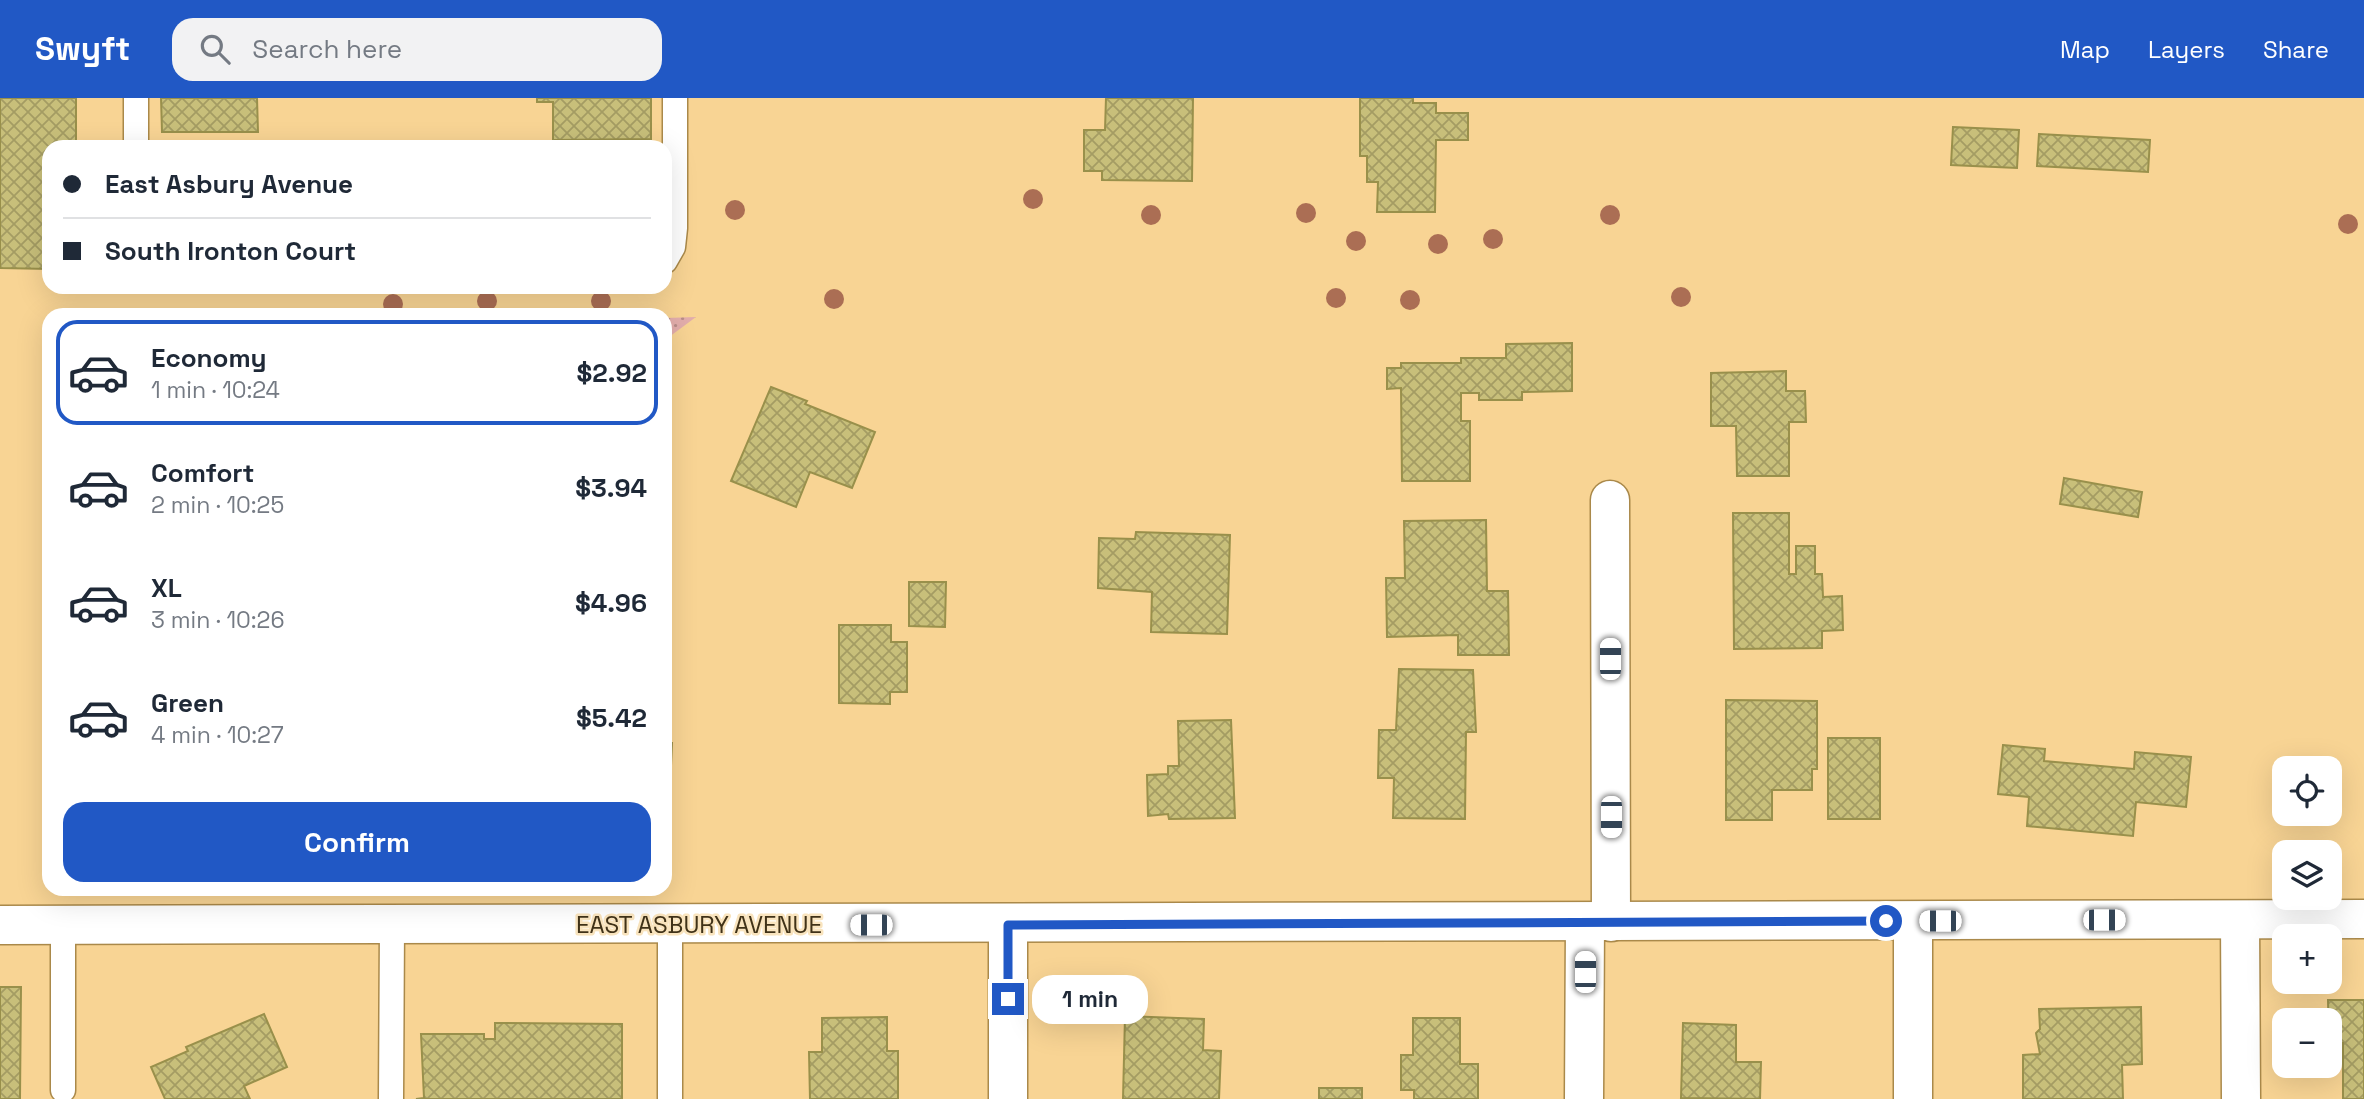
<!DOCTYPE html>
<html lang="en">
<head>
<meta charset="utf-8">
<style>
  body { margin:0; font-family:"Space Grotesk",sans-serif; background:#f2f2f3; color:#1f2937; height:100vh; display:flex; flex-direction:column; font-size:26px; white-space:nowrap }
  * { box-sizing:border-box; margin:0 }
  p { font-size:23px; color:#747a83 }
  .icon { flex:none; width:38px; height:38px; fill:none; stroke:currentColor; stroke-width:2; stroke-linecap:round; stroke-linejoin:round }
  .map { position:relative; flex:1; overflow:hidden }
  .drawer { position:absolute; left:42px; top:210px; width:630px; height:588px; display:flex; flex-direction:column; background:#fff; border-radius:21px; box-shadow:0 7px 28px #0002 }
  .drawer>* { flex:none }
  .guide { position:absolute; left:42px; top:42px; width:630px; height:154px; border-radius:21px; box-shadow:0 7px 28px #0002; display:grid; align-content:center; height:154px; padding:0 21px; background:#fff }
  .fabs { position:absolute; left:2272px; top:658px; display:grid; gap:14px }
  .fabs a { display:grid; place-items:center; width:70px; height:70px; border-radius:14px; background:#fff; box-shadow:0 7px 28px #0002; font-size:35px }
  .end { position:absolute; width:32px; height:32px; margin:-16px; border:9px solid #2158c5; background:#fff; box-shadow:0 0 0 4px #fff }
  .from { border-radius:50% }
  .bubble { position:absolute; height:49px; border-radius:21px; background:#fff; box-shadow:0 7px 28px #0002; font-size:23px; font-weight:800; line-height:49px; text-align:center }
  .car { position:absolute; width:21px; height:42px; margin:-21px -10px; border-radius:9px; box-shadow:0 0 5px 2px #0007; background:linear-gradient(#fff 24%,#345 0 40%,#fff 0 76%,#345 0 86%,#fff 0) }
  .guide b { display:flex; align-items:center; gap:24px; height:66px; font-size:26px }
  .guide b+b { border-top:2px solid #e0e1e3 }
  .guide i { width:18px; height:18px; background:#1f2937 }
  ul { padding:12px 0 0; list-style:none }
  li { display:flex; align-items:center; gap:21px; height:105px; margin:0 14px 10px; padding:0 7px; border:4px solid transparent; border-radius:21px }
  li div { flex:1 }
  li b { display:block; font-size:26px }
  li em { font-style:normal; font-weight:800 }
  li.on { border-color:#2158c5 }
  li>.icon { width:63px; height:63px; stroke-width:1.5 }
  .button { display:flex; gap:14px; margin-top:auto; padding:14px 21px }
  .button a { flex:1; height:80px; border-radius:21px; background:#2158c5; color:#fff; font-size:28px; font-weight:800; line-height:80px; text-align:center }
  header { display:flex; align-items:center; gap:42px; box-sizing:border-box; height:98px; padding:0 35px; background:#2158c5; color:#fff }
  header strong { font-size:33px }
  nav { display:flex; gap:38px; margin-inline-start:auto; font-size:24px }
  .search { width:490px; height:63px; background:#f2f2f3; display:flex; align-items:center; gap:18px; box-sizing:border-box; padding:0 24px; border-radius:21px; color:#747a83; font-size:26px }
  .map>svg:first-child { display:block }
  .park { fill:url(#park-dots) }
  .building { fill:url(#building-cross-hatch); stroke:#99904b; stroke-width:2 }
  .lines { fill:none; stroke-linecap:round; stroke-linejoin:round }
  .lane-casing { stroke:#aa894a; stroke-width:27 }
  .street-casing { stroke:#aa894a; stroke-width:41 }
  .lane { stroke:#fff; stroke-width:24 }
  .street { stroke:#fff; stroke-width:38 }
  .tree { fill:#ab6e54 }
  .route { stroke:#2158c5; stroke-width:9 }
  .labels { text-anchor:middle; stroke-width:5; stroke-linejoin:round; paint-order:stroke }
  .street-label { font-size:24px; fill:#403218; stroke:#f9e4be }
</style>
</head>
<body>
<header>
<strong>Swyft</strong>
<div class="search"><svg class="icon" aria-label="search" viewBox="0 0 24 24"><circle cx="10" cy="10" r="6"/><path d="M15 15l6 6"/></svg>Search here</div>
<nav><a>Map</a><a>Layers</a><a>Share</a></nav>
</header>
<div class="map">
<svg width="2364" height="1001" viewBox="0 0 2364 1001">
  <defs>
    <pattern id="park-dots" width="8" height="8" patternUnits="userSpaceOnUse" patternTransform="scale(1.75)"><rect width="8" height="8" fill="#e2adab"/><path d="M2 2h.1M6 6h.1" fill="none" stroke="#b98d8a" stroke-width="1.8" stroke-linecap="round"/></pattern>
    <pattern id="building-cross-hatch" width="8" height="8" patternUnits="userSpaceOnUse" patternTransform="scale(1.75)"><rect width="8" height="8" fill="#c8bf7a"/><path d="M0 0l8 8M0 8l8-8" fill="none" stroke="#a49c63"/></pattern>
  </defs>
  <rect width="100%" height="100%" fill="#f8d494"/>
  <!-- park -->
  <polygon class="park" points="696,219 665,242 665,220"/>
  <!-- building -->
  <g class="building">
    <polygon points="0,0 76,0 76,49 49,49 49,171 0,170"/>
    <polygon points="161,0 257,0 258,34 162,34"/>
    <polygon points="537,0 651,0 651,41 553,42 553,4 537,4"/>
    <polygon points="1106,0 1193,0 1192,83 1102,82 1102,73 1084,73 1084,32 1105,32"/>
    <polygon points="1360,0 1413,0 1413,5 1436,5 1436,15 1468,15 1468,42 1436,42 1435,114 1377,114 1378,84 1367,84 1367,58 1360,58"/>
    <polygon points="1953,29 2019,32 2017,70 1951,67"/>
    <polygon points="2039,36 2150,42 2148,74 2037,68"/>
    <polygon points="1572,245 1572,293 1522,294 1522,302 1479,302 1479,295 1461,295 1461,323 1470,323 1470,383 1402,383 1401,290 1387,291 1387,270 1401,270 1401,265 1461,265 1461,260 1506,260 1506,246"/>
    <polygon points="1786,273 1786,293 1805,293 1806,324 1789,324 1789,378 1737,378 1736,328 1711,328 1711,275"/>
    <polygon points="771,289 807,303 805,306 875,334 852,390 810,374 796,409 731,383"/>
    <polygon points="2064,380 2142,394 2138,419 2060,406"/>
    <polygon points="1733,415 1789,415 1789,476 1796,476 1796,448 1815,448 1815,476 1822,476 1823,499 1842,498 1843,532 1822,533 1822,550 1734,551"/>
    <polygon points="1486,422 1487,493 1508,493 1509,557 1458,557 1458,537 1387,539 1386,480 1405,480 1404,423"/>
    <polygon points="1136,434 1230,437 1227,536 1151,534 1152,494 1098,490 1099,440 1135,441"/>
    <polygon points="665,479 668,479 668,504 671,504 668,593 665,593"/>
    <polygon points="909,484 946,484 945,529 909,528"/>
    <polygon points="839,527 891,527 891,544 907,544 907,594 890,594 890,606 839,605"/>
    <polygon points="1399,571 1473,572 1476,634 1466,634 1465,721 1393,720 1394,680 1378,680 1379,632 1396,632"/>
    <polygon points="1726,602 1817,603 1817,671 1812,671 1812,692 1772,692 1772,722 1726,722"/>
    <polygon points="665,620 668,620 668,645 672,645 668,735 665,735"/>
    <polygon points="1231,622 1235,720 1169,721 1168,716 1148,718 1147,677 1168,676 1168,668 1179,668 1178,623"/>
    <rect x="1828" y="640" width="52" height="81"/>
    <polygon points="2003,647 2045,651 2044,663 2134,671 2135,654 2191,659 2186,709 2136,704 2133,738 2027,728 2029,699 1998,696"/>
    <polygon points="0,889 21,889 20,1001 0,1001"/>
    <polygon points="2328,902 2364,902 2364,1001 2343,1001 2343,945 2329,945"/>
    <polygon points="2141,909 2142,966 2122,967 2123,1001 2023,1001 2023,957 2040,956 2036,935 2040,931 2039,911"/>
    <polygon points="264,916 287,969 244,988 250,1001 165,1001 151,969 188,953 186,949"/>
    <polygon points="1125,918 1204,921 1203,952 1221,953 1219,1001 1123,1001"/>
    <polygon points="887,919 887,953 898,953 898,1001 810,1001 809,954 822,954 822,920"/>
    <polygon points="1413,920 1460,920 1460,966 1478,966 1478,1001 1414,1001 1414,992 1401,992 1401,957 1413,957"/>
    <polygon points="495,925 622,926 622,1001 416,1001 424,1000 421,936 484,936 484,941 495,941"/>
    <polygon points="1683,925 1736,927 1736,964 1761,964 1760,1001 1681,1000"/>
    <rect x="1319" y="990" width="43" height="11"/>
  </g>
  <g class="lines">
    <defs>
      <g id="lane">
        <polyline points="136,49 136,0"/>
        <polyline points="665,163 673,149 675,130 675,0"/>
        <polyline points="63,827 63,992"/>
        <polyline points="670,827 670,1001"/>
        <polyline points="391,1001 392,828"/>
      </g>
      <g id="street">
        <polyline points="1610,402 1611,824"/>
        <polyline points="2240,822 2241,1001"/>
        <polyline points="0,827 2364,821"/>
        <polyline points="1008,1001 1008,827"/>
        <polyline points="1584,1001 1585,824"/>
        <polyline points="1913,1001 1913,823"/>
      </g>
    </defs>
    <!-- lane casing -->
    <use href="#lane" class="lane-casing"/>
    <!-- street casing -->
    <use href="#street" class="street-casing"/>
    <!-- lane -->
    <use href="#lane" class="lane"/>
    <!-- street -->
    <use href="#street" class="street"/>
  </g>
  <!-- trees -->
  <g class="tree">
    <circle cx="1033" cy="101" r="10"/>
    <circle cx="735" cy="112" r="10"/>
    <circle cx="1306" cy="115" r="10"/>
    <circle cx="1151" cy="117" r="10"/>
    <circle cx="1610" cy="117" r="10"/>
    <circle cx="2348" cy="126" r="10"/>
    <circle cx="1493" cy="141" r="10"/>
    <circle cx="1356" cy="143" r="10"/>
    <circle cx="1438" cy="146" r="10"/>
    <circle cx="1681" cy="199" r="10"/>
    <circle cx="1336" cy="200" r="10"/>
    <circle cx="834" cy="201" r="10"/>
    <circle cx="1410" cy="202" r="10"/>
    <circle cx="487" cy="203" r="10"/>
    <circle cx="601" cy="203" r="10"/>
    <circle cx="393" cy="206" r="10"/>
  </g>
  <g class="lines">
    <!-- route -->
    <polyline class="route" points="1008,901 1008,827 1886,823"/>
  </g>
  <g class="labels">
    <!-- street labels -->
    <g class="street-label">
      <text x="699" y="835">EAST ASBURY AVENUE</text>
    </g>
  </g>
</svg>
<div class="fabs">
<a><svg class="icon" aria-label="locate" viewBox="0 0 24 24"><circle cx="12" cy="12" r="6"/><path d="M12 2v4M12 18v4M2 12h4M18 12h4"/></svg></a>
<a><svg class="icon" aria-label="layers" viewBox="0 0 24 24"><path d="M12 4l9 5-9 5-9-5zM3 14l9 5 9-5"/></svg></a>
<a>+</a>
<a>−</a>
</div>
<i class="end from" style="left:1886px;top:823px"></i>
<i class="end" style="left:1008px;top:901px"></i>
<div class="bubble" style="left:1032px;top:877px;width:116px">1 min</div>
<i class="car" style="left:1610px;top:561px;rotate:0deg"></i>
<i class="car" style="left:1611px;top:719px;rotate:180deg"></i>
<i class="car" style="left:2104px;top:822px;rotate:90deg"></i>
<i class="car" style="left:1940px;top:823px;rotate:270deg"></i>
<i class="car" style="left:871px;top:827px;rotate:270deg"></i>
<i class="car" style="left:1585px;top:874px;rotate:0deg"></i>
<div class="guide">
<b><i class="from"></i>East Asbury Avenue</b>
<b><i></i>South Ironton Court</b>
</div>
<section class="drawer">
<ul>
<li class="on"><svg class="icon" aria-label="car" viewBox="0 0 24 24"><path d="M5 17H2v-5l4-1 3-4h7l3 4 3 1v5h-3M9 17h6M6 11h13"/><circle cx="7" cy="17" r="2"/><circle cx="17" cy="17" r="2"/></svg><div><b>Economy</b><p>1 min · 10:24</p></div><em>$2.92</em></li>
<li><svg class="icon" aria-label="car" viewBox="0 0 24 24"><path d="M5 17H2v-5l4-1 3-4h7l3 4 3 1v5h-3M9 17h6M6 11h13"/><circle cx="7" cy="17" r="2"/><circle cx="17" cy="17" r="2"/></svg><div><b>Comfort</b><p>2 min · 10:25</p></div><em>$3.94</em></li>
<li><svg class="icon" aria-label="car" viewBox="0 0 24 24"><path d="M5 17H2v-5l4-1 3-4h7l3 4 3 1v5h-3M9 17h6M6 11h13"/><circle cx="7" cy="17" r="2"/><circle cx="17" cy="17" r="2"/></svg><div><b>XL</b><p>3 min · 10:26</p></div><em>$4.96</em></li>
<li><svg class="icon" aria-label="car" viewBox="0 0 24 24"><path d="M5 17H2v-5l4-1 3-4h7l3 4 3 1v5h-3M9 17h6M6 11h13"/><circle cx="7" cy="17" r="2"/><circle cx="17" cy="17" r="2"/></svg><div><b>Green</b><p>4 min · 10:27</p></div><em>$5.42</em></li>
</ul>
<div class="button"><a>Confirm</a></div>
</section>
</div>
</body>
</html>
